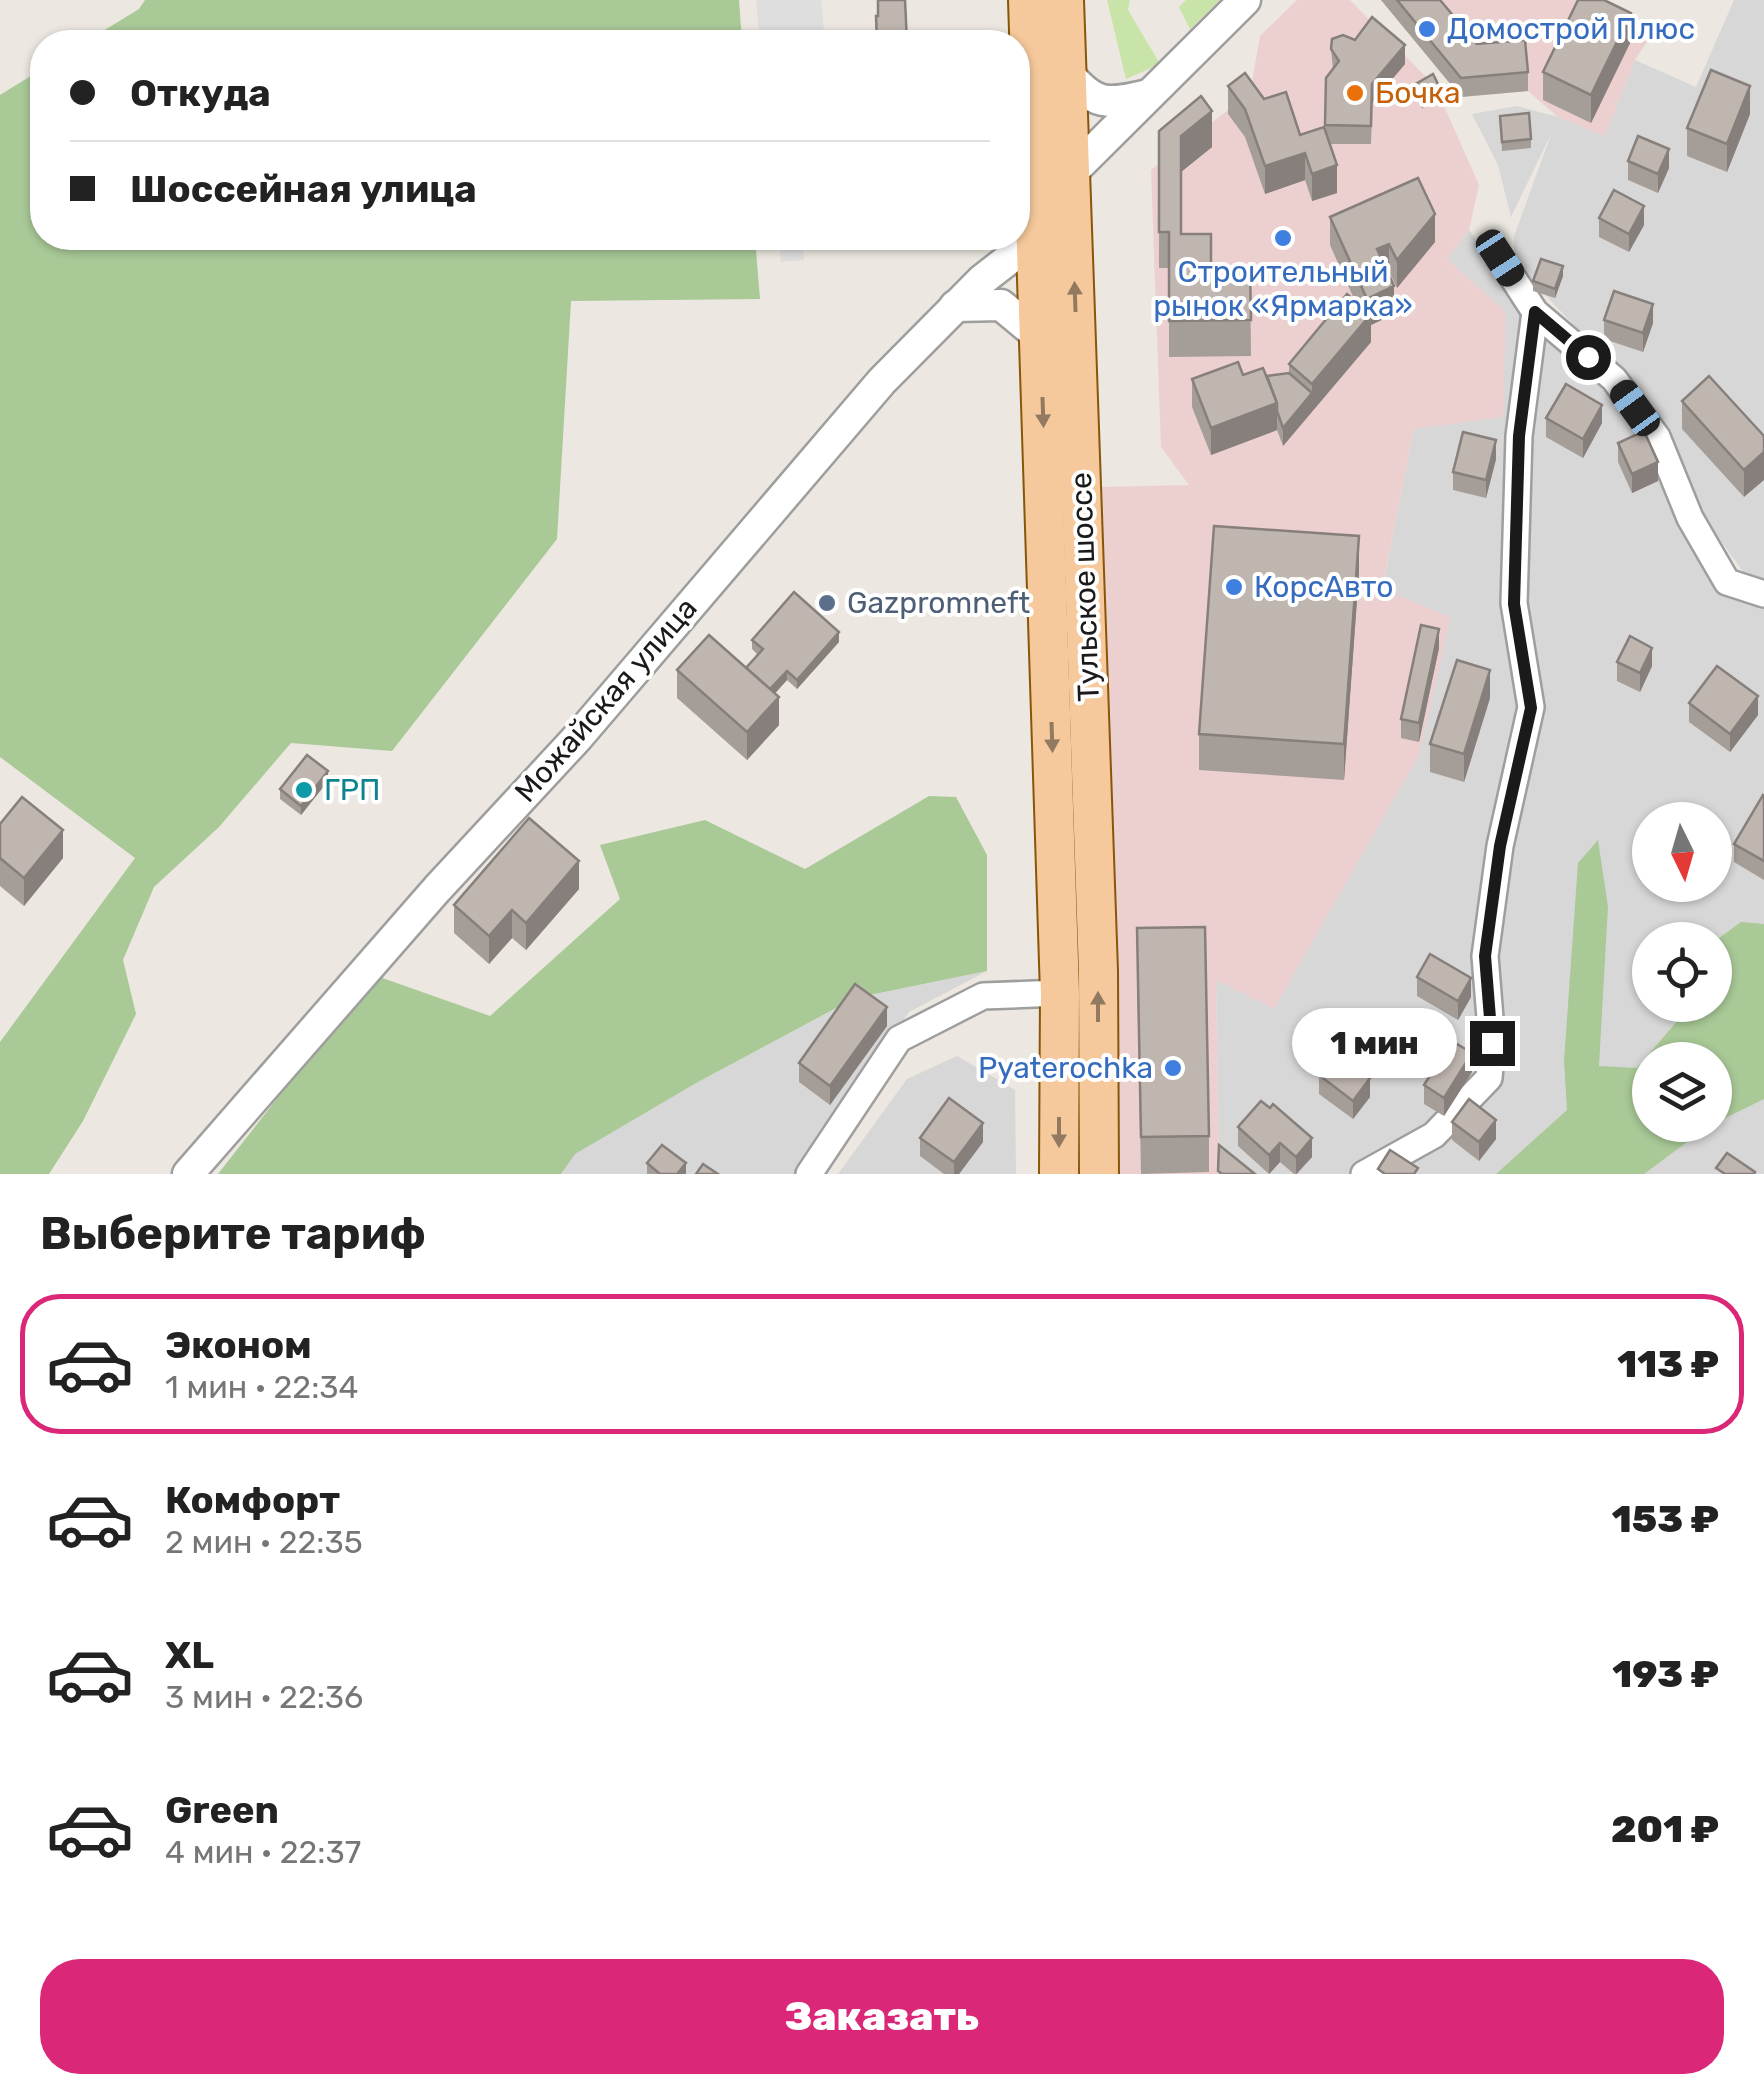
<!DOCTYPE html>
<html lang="ru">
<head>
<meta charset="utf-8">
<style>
  body { margin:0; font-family:Rubik,sans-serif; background:#f6f6f6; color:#222; height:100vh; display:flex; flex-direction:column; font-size:38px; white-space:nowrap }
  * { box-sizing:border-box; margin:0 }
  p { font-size:32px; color:#767676 }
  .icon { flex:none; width:55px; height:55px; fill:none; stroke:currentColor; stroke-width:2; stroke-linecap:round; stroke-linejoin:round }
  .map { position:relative; height:1174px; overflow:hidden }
  .drawer { display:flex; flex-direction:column; background:#fff; flex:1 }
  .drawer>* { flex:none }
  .guide { position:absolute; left:30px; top:30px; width:1000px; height:220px; border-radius:40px; box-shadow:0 2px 8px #0004; display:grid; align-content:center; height:220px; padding:0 40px; background:#fff }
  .needle { width:65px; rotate:175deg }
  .controls { position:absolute; left:1632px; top:802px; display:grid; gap:20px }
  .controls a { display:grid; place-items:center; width:100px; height:100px; border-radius:50%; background:#fff; box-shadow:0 2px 8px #0004; font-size:50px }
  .end { position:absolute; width:45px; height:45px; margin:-22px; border:12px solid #1a1a1a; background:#fff; box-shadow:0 0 0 5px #fff }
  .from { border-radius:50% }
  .bubble { position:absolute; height:70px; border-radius:35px; background:#fff; box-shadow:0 2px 8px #0004; font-size:32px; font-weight:800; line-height:70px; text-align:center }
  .car { position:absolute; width:30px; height:60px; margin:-30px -15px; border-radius:12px; box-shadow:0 0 8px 2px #0007; background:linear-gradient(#222 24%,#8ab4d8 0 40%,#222 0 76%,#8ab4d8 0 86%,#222 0) }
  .guide b { display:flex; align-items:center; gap:35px; height:95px; font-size:38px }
  .guide b+b { border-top:2px solid #e0e0e0 }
  .guide i { width:25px; height:25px; background:#222 }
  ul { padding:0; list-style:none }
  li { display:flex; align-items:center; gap:30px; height:140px; margin:0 20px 15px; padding:0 20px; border:5px solid transparent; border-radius:40px }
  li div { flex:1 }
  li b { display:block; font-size:38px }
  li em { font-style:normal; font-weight:800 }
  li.selected { border-color:#db2777 }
  li>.icon { width:90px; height:90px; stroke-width:1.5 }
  h2 { padding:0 40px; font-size:45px; line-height:120px }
  .primary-button { display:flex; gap:20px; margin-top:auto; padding:20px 40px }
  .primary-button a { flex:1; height:115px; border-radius:40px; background:#db2777; color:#fff; font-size:40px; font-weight:800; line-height:115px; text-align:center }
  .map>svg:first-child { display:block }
  .residential { fill:#d8d7d7; fill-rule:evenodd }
  .commercial { fill:#ecd0d0 }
  .grass { fill:#c9e4a8 }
  .forest { fill:#a9c997 }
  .parking { fill:#dedede }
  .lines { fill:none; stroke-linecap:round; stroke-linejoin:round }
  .minor-casing { stroke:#9e9e9e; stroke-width:30 }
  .tertiary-casing { stroke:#9e9e9e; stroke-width:35 }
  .primary-casing { stroke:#885609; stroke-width:42 }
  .minor { stroke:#fff; stroke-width:25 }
  .tertiary { stroke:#fff; stroke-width:30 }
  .primary { stroke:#f5c99b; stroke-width:38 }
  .wall { fill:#a59d97 }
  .shaded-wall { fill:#867f7b }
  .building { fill:#c0b6b0; stroke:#867f7b; stroke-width:2.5 }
  .oneway { fill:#927a61 }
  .route { stroke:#1a1a1a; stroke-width:12 }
  .shop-dot { fill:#3f7fe0; stroke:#fff; stroke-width:4 }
  .food-dot { fill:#e8710a; stroke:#fff; stroke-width:4 }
  .service-dot { fill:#5c6f8a; stroke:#fff; stroke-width:4 }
  .culture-dot { fill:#0f9aa8; stroke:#fff; stroke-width:4 }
  .labels { text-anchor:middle; stroke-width:8; stroke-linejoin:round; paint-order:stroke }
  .shop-label { font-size:30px; fill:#366cbe; stroke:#fff; text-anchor:start }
  .food-label { font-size:30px; fill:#c56008; stroke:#fff; text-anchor:start }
  .street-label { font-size:30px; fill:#1a1a1a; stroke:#fff }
  .service-label { font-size:30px; fill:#4e5e75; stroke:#fff; text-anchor:start }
  .culture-label { font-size:30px; fill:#0d838f; stroke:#fff; text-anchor:start }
</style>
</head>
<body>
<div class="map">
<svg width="1764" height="1174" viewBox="0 0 1764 1174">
  <rect width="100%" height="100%" fill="#ece7e0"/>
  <!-- residential -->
  <g class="residential">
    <polygon points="1734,0 1764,0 1764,583 1747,577 1710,526 1644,399 1514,262 1514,236 1552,132 1511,217 1498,165 1472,114 1517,106 1558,117 1605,135 1635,60 1696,87"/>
    <path d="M1469 230 1556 348 1617 400 1713 587 1764 606V1174H1219L1216 979 1274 1008 1419 754 1382 590 1414 429 1506 312 1447 259ZM1650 820H1715V885H1650ZM1650 940H1715V1005H1650ZM1650 1060H1715V1125H1650Z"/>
    <polygon points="987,971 909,1012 794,1174 561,1174 574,1154 698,1082 856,998"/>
    <polygon points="957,1056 1015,1090 1016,1174 838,1174 907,1079"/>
  </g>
  <!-- commercial -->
  <g class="commercial">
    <polygon points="1297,0 1350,0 1433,84 1440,97 1479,185 1469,230 1447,259 1506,312 1503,417 1414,429 1382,589 1451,617 1419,755 1274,1009 1216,980 1219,1174 1114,1174 1100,487 1189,485 1161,447 1151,170 1250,93 1260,36"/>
    <polygon points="1381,0 1589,0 1611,7 1651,36 1635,60 1605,136 1558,117 1528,91 1461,97"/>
  </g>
  <!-- grass -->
  <g class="grass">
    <polygon points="1107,0 1130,0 1128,10 1160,64 1126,79"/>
    <polygon points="1186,0 1220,0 1190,29 1179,7"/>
  </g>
  <!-- forest -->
  <g class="forest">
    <polygon points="145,0 739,0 742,42 85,42 139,9"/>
    <polygon points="42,69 42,238 755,238 760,299 571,301 557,539 392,751 291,743 219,827 154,887 123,960 136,1014 83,1121 49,1174 0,1174 0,1042 135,858 0,757 0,95"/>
    <polygon points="929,796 956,797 987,855 987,971 855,998 698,1082 575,1154 561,1174 218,1174 374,975 490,1016 620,899 600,845 705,820 805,869"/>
    <polygon points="1598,840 1608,907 1599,1066 1637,1068 1691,1005 1715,1005 1715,941 1741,922 1764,924 1764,1099 1715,1123 1715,1060 1650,1060 1650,1125 1710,1125 1644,1174 1496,1174 1567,1110 1564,1061 1578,863"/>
  </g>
  <!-- parking -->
  <g class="parking">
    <polygon points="756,0 821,0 825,42 760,42"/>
    <polygon points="779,238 802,238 804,260 781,262"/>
  </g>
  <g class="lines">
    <defs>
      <g id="minor">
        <polyline points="1500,258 1535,312 1614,379 1657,437 1690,518 1727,582 1764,594"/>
        <polyline points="809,1174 899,1039 983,996 1060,993"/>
        <polyline points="1364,1174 1434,1135 1489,1078 1492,1043 1485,956 1500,846 1531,707 1514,603 1519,436 1535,312"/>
      </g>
      <g id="tertiary">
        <path d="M1067 72C1094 106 1107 105 1148 95"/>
        <polyline points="1071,173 1245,0"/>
        <polyline points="955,306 1001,305 1041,338"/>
        <polyline points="188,1174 437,889 578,737 882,381 982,280 1036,238"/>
      </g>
      <g id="primary">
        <polyline points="1028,0 1060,993 1059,1174"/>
        <polyline points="1064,0 1098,971 1099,1174"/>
      </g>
    </defs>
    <!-- minor casing -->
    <use href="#minor" class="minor-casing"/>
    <!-- tertiary casing -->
    <use href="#tertiary" class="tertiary-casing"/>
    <!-- primary casing -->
    <use href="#primary" class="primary-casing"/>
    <!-- minor -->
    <use href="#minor" class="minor"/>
    <!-- tertiary -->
    <use href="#tertiary" class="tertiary"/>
    <!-- primary -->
    <use href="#primary" class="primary"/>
  </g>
  <!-- wall -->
  <g class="wall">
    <polygon points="1381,0 1440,0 1477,44 1528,72 1528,91 1461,97"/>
    <polygon points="1631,41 1591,123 1543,100 1543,72"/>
    <polygon points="1331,49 1405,64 1372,103 1371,144 1330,144 1337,193 1312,201 1305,180 1265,194 1245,137 1228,114 1228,86 1264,99 1300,135 1325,131 1326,78 1333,70"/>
    <polygon points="1414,85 1440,97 1422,108 1414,94"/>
    <polygon points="1750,114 1727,172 1687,156 1687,128"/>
    <polygon points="1500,116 1531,139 1531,148 1502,151"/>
    <polygon points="1159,131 1212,147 1181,172 1181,234 1211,270 1250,270 1251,356 1169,357 1169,268 1159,268"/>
    <polygon points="1628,161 1669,168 1658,193 1628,180"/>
    <polygon points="1330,217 1435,242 1397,288 1389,271 1388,272 1394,314 1371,325 1371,342 1283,446 1277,430 1211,455 1192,407 1192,379 1243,375 1267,376 1289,373 1289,364 1355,301 1330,245"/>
    <polygon points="1599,218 1644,225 1629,252 1599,237"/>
    <polygon points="1563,276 1555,298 1533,291 1533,281"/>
    <polygon points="1604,320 1653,323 1643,352 1604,339"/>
    <polygon points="1682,401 1764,436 1744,497 1682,429"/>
    <polygon points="1546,418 1602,423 1583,458 1546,437"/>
    <polygon points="1618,443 1658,481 1632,493 1618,462"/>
    <polygon points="1496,459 1486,498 1453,490 1453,472"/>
    <polygon points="1359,572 1344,780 1199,770 1199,734"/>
    <polygon points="752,640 839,642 797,689 787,680 775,693 779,725 747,760 677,698 677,670 746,668 758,655 752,649"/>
    <polygon points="1439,648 1419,742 1401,738 1401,719"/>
    <polygon points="1617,662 1652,666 1640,692 1617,681"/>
    <polygon points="1490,698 1464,782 1430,772 1430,744"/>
    <polygon points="1689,703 1758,715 1730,752 1689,722"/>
    <polygon points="328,781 301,815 280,799 280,789"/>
    <polygon points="1764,796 1764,880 1734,862 1734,844"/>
    <polygon points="0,824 63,858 24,906 0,886"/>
    <polygon points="579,889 526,950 512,938 489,964 454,933 454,905"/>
    <polygon points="1137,964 1209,1136 1209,1172 1141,1174"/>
    <polygon points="1417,977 1471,997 1458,1020 1417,996"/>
    <polygon points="887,1026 830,1105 799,1082 799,1063"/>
    <polygon points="1472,1072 1444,1116 1424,1104 1424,1085"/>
    <polygon points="1319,1075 1370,1097 1353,1119 1319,1094"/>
    <polygon points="1261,1101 1312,1157 1297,1174 1294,1174 1280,1162 1269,1174 1238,1146 1238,1127"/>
    <polygon points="1452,1122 1496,1139 1479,1161 1452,1140"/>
    <polygon points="920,1138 983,1142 959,1174 944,1174 920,1156"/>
    <polygon points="647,1163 686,1174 647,1174"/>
  </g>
  <!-- shaded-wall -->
  <g class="shaded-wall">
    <polygon points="1631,13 1631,41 1591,123 1591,95"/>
    <polygon points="1405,45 1405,64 1372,103 1371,144 1372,84"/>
    <polygon points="1750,86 1750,114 1727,172 1727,144"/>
    <polygon points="1440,88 1440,97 1422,108 1422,98"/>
    <polygon points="1212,111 1212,147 1181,172 1181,136"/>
    <polygon points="1669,149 1669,168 1658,193 1658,174"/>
    <polygon points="1305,153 1305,180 1265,194 1265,166"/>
    <polygon points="1337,165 1337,193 1312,201 1312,174"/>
    <polygon points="1644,206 1644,225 1629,252 1629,234"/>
    <polygon points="1435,214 1435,242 1397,288 1397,260"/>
    <polygon points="1389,244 1389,271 1377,277 1377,249"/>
    <polygon points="1563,266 1563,276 1555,298 1555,289"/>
    <polygon points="1394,286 1394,314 1371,325 1371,342 1283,446 1283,428 1312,393 1312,384 1367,319 1367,299"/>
    <polygon points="1653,304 1653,323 1643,352 1643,333"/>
    <polygon points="1277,403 1277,430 1211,455 1211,428"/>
    <polygon points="1602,405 1602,423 1583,458 1583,439"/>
    <polygon points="1496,440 1496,459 1486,498 1486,480"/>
    <polygon points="1764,452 1764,480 1744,497 1744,470"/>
    <polygon points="1658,462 1658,481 1632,493 1632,474"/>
    <polygon points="1359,536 1359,572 1344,780 1344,744"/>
    <polygon points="1439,629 1439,648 1419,742 1419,723"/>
    <polygon points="839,632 839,642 797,689 797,680"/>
    <polygon points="1652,648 1652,666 1640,692 1640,673"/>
    <polygon points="1490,670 1490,698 1464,782 1464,754"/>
    <polygon points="787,671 787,680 761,709 761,699"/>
    <polygon points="1758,696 1758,715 1730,752 1730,734"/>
    <polygon points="779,697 779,725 747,760 747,732"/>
    <polygon points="328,771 328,781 301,815 301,806"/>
    <polygon points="63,830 63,858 24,906 24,878"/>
    <polygon points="579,861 579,889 526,950 526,923"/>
    <polygon points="512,910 512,938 489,964 489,936"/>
    <polygon points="1471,978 1471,997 1458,1020 1458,1001"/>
    <polygon points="887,1007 887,1026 830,1105 830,1086"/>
    <polygon points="1472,1053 1472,1072 1444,1116 1444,1098"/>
    <polygon points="1370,1078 1370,1097 1353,1119 1353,1101"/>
    <polygon points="1496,1120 1496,1139 1479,1161 1479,1142"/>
    <polygon points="983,1123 983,1142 959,1174 954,1174 954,1162"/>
    <polygon points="1312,1138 1312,1157 1296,1174 1296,1157"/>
    <polygon points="1280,1143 1280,1162 1269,1174 1269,1155"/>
    <polygon points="686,1163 686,1174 677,1174"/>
  </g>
  <!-- building -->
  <g class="building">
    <polygon points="878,0 905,0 907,42 877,42 876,16 878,16"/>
    <polygon points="1397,0 1440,0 1477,44 1525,40 1528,72 1461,78"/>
    <polygon points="1578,0 1604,0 1631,13 1591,95 1543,72"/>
    <polygon points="1372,17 1405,45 1372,84 1371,126 1325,125 1326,78 1339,61 1331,49 1332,39 1343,35 1355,40"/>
    <polygon points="1711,70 1750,86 1727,144 1687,128"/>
    <polygon points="1245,73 1264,99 1286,92 1300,135 1324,127 1337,165 1312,174 1305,153 1265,166 1245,109 1228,86"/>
    <polygon points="1433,74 1440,88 1422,98 1414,85"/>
    <polygon points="1201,96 1212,111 1181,136 1181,234 1211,234 1211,270 1250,270 1251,320 1169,321 1169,232 1159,232 1159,131"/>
    <polygon points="1529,113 1531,139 1502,142 1500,116"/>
    <polygon points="1638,136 1669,149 1658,174 1628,161"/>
    <polygon points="1418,178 1435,214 1397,260 1389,244 1377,249 1394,286 1367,299 1330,217"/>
    <polygon points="1614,190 1644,206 1629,234 1599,218"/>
    <polygon points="1541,259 1563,266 1555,289 1533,281"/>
    <polygon points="1614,291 1653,304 1643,333 1604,320"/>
    <polygon points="1347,294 1371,314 1312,384 1289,364"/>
    <polygon points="1238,362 1243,375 1263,368 1277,403 1211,428 1192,379"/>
    <polygon points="1289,373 1312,393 1283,428 1277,411 1277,403 1267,376"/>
    <polygon points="1709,376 1764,436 1764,452 1744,470 1682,401"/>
    <polygon points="1566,384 1602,405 1583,439 1546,418"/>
    <polygon points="1644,431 1658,462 1632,474 1618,443"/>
    <polygon points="1463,432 1496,440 1486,480 1453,472"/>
    <polygon points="1214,526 1359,536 1344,744 1199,734"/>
    <polygon points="794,592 839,632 797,680 787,671 770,689 746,668 763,649 752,640"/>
    <polygon points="1421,625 1439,629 1419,723 1401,719"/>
    <polygon points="709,635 779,697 747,732 677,670"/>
    <polygon points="1630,636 1652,648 1640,673 1617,662"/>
    <polygon points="1457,660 1490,670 1464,754 1430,744"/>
    <polygon points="1717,666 1758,696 1730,734 1689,703"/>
    <polygon points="307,755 328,771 301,806 280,789"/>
    <polygon points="1763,795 1764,796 1764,861 1734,844"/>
    <polygon points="22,797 63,830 24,878 0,858 0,824"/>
    <polygon points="529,818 579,861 526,923 512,910 489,936 454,905"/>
    <polygon points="1205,927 1209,1136 1141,1137 1137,928"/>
    <polygon points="1430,954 1471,978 1458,1001 1417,977"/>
    <polygon points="855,984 887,1007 830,1086 799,1063"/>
    <polygon points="1452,1041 1472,1053 1444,1098 1424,1085"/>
    <polygon points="1337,1052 1370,1078 1353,1101 1319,1075"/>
    <polygon points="949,1098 983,1123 954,1162 920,1138"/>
    <polygon points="1469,1099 1496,1120 1479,1142 1452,1122"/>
    <polygon points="1261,1101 1270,1108 1273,1104 1312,1138 1296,1157 1280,1143 1269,1155 1238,1127"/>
    <polygon points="662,1145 686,1163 677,1174 660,1174 647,1163"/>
    <polygon points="1219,1145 1255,1174 1222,1174 1218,1171"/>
    <polygon points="1390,1150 1418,1168 1414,1174 1385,1174 1378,1169"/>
    <polygon points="1727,1153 1755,1172 1754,1174 1725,1174 1716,1168"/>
    <polygon points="703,1164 718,1174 696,1174"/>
  </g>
  <!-- one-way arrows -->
  <defs><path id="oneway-solid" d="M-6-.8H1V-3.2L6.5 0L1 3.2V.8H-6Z" transform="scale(2.5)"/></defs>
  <g class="oneway">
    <use href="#oneway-solid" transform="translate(1075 297) rotate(-92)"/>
    <use href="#oneway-solid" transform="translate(1043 412) rotate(88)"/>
    <use href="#oneway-solid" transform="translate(1052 737) rotate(88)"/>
    <use href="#oneway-solid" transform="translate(1098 1007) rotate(-90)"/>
    <use href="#oneway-solid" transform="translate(1059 1132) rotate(90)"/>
  </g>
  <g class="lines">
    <!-- route -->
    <polyline class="route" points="1492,1043 1485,956 1500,846 1531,708 1514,604 1519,436 1535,312 1588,357"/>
  </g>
  <!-- markers -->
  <g class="shop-dot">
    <circle cx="1427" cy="29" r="10"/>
    <circle cx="1283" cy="238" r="10"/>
    <circle cx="1234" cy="587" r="10"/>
    <circle cx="1173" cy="1068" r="10"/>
  </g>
  <circle class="food-dot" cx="1355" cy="93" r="10"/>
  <circle class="service-dot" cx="827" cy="603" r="10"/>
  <circle class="culture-dot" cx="304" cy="790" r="10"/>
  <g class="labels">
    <!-- shop labels -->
    <g class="shop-label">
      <text x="1447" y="39">Домострой Плюс</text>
      <text x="1283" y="282" text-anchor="middle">Строительный<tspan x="1283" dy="34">рынок «Ярмарка»</tspan></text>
      <text x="1254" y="597">КорсАвто</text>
      <text x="1153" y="1078" text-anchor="end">Pyaterochka</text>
    </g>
    <!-- food labels -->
    <g class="food-label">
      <text x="1375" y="103">Бочка</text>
    </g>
    <!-- street labels -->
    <g class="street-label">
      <text transform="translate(1085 587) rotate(-92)" y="10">Тульское шоссе</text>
      <text transform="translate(606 700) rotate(-49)" y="10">Можайская улица</text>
    </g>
    <!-- service labels -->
    <g class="service-label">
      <text x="847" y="613">Gazpromneft</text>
    </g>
    <!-- culture labels -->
    <g class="culture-label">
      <text x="324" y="800">ГРП</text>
    </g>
  </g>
</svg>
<div class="controls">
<a><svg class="needle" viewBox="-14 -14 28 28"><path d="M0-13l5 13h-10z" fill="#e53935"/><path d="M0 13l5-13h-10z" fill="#767676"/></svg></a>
<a><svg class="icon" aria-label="locate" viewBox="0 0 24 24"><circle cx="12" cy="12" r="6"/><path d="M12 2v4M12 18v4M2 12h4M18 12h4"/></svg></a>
<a><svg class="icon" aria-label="layers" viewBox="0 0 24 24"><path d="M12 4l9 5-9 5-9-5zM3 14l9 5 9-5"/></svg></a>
</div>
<i class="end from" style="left:1588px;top:357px"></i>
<i class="end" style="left:1492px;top:1043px"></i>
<div class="bubble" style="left:1292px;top:1008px;width:165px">1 мин</div>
<i class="car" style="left:1500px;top:258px;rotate:147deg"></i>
<i class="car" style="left:1635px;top:408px;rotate:324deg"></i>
<div class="guide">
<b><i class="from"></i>Откуда</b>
<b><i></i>Шоссейная улица</b>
</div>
</div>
<section class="drawer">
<h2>Выберите тариф</h2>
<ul>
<li class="selected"><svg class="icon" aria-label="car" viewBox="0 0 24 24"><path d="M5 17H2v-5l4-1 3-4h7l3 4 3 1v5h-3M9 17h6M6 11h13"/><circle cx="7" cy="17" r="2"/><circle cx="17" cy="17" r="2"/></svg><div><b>Эконом</b><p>1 мин · 22:34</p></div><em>113 ₽</em></li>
<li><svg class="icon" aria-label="car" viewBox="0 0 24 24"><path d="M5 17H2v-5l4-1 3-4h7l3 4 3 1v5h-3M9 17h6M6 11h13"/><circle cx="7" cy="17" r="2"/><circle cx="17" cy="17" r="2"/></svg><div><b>Комфорт</b><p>2 мин · 22:35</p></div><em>153 ₽</em></li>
<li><svg class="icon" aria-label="car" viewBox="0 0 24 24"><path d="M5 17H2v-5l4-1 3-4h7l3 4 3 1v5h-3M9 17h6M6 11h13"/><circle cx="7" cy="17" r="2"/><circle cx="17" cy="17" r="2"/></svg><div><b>XL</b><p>3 мин · 22:36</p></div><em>193 ₽</em></li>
<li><svg class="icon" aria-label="car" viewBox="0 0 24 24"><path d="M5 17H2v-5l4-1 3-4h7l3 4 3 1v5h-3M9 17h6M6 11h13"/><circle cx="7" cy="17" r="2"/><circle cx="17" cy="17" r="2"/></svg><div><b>Green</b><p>4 мин · 22:37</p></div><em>201 ₽</em></li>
</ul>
<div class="primary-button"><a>Заказать</a></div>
</section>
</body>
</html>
